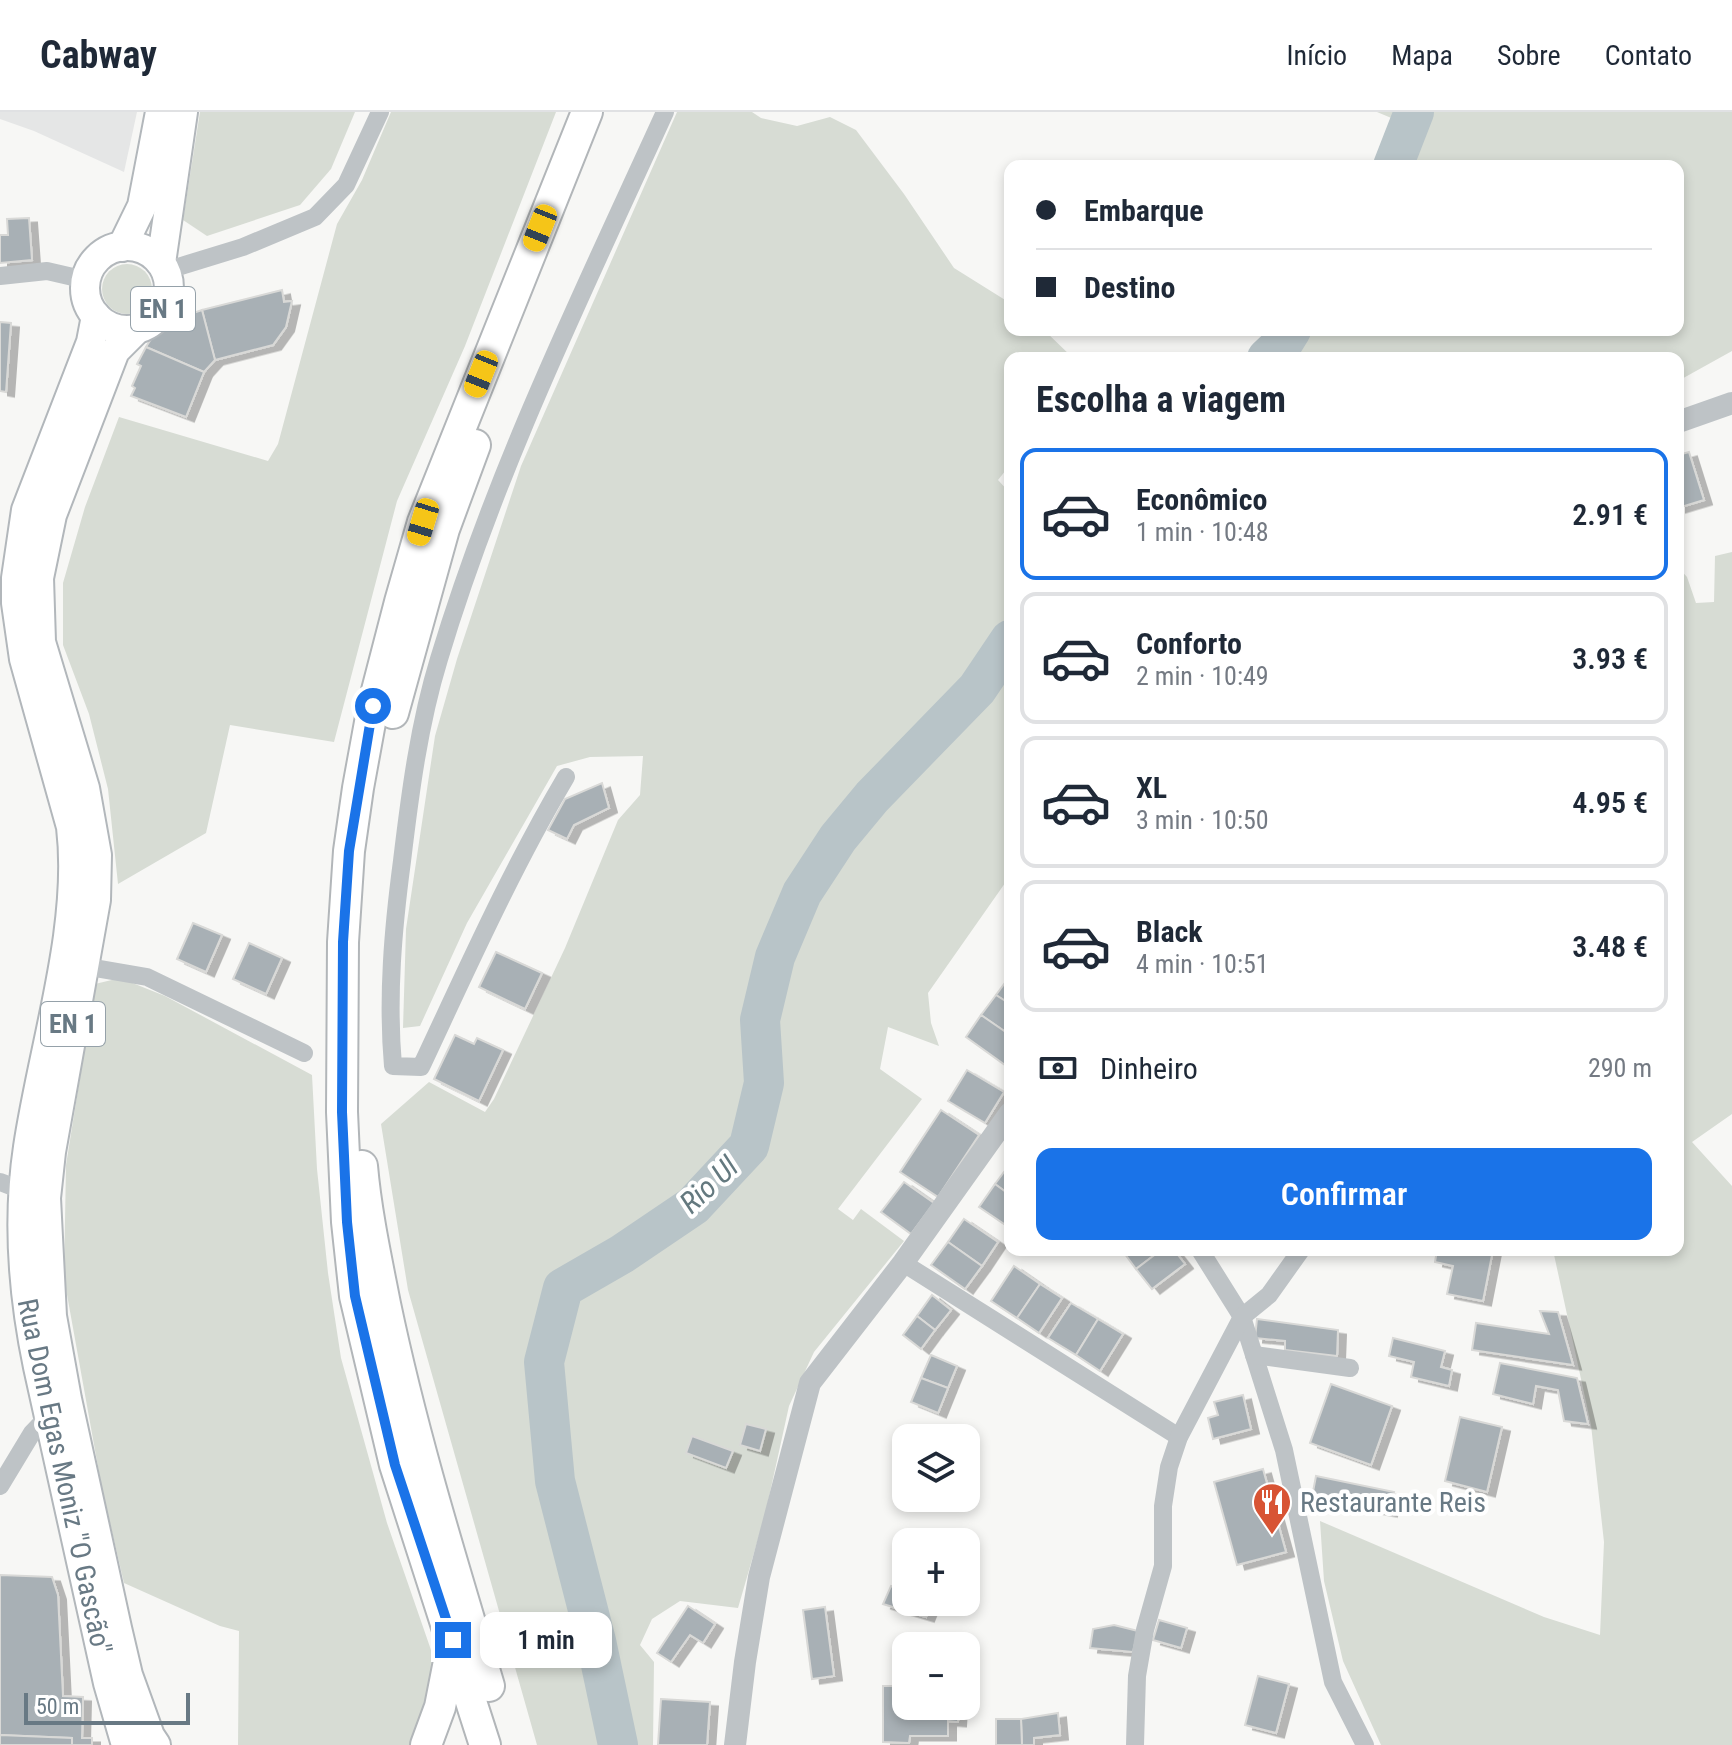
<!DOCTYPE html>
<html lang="pt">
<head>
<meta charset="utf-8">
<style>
  body { margin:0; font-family:"Roboto Condensed",sans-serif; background:#f6f6f7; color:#1f2937; height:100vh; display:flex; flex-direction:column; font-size:30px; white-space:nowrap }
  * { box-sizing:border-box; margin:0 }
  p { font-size:26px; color:#747a83 }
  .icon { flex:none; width:44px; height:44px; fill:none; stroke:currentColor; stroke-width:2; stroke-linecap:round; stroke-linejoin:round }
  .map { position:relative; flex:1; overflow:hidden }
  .side { position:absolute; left:1004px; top:240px; width:680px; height:904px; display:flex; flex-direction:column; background:#fff; border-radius:16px; box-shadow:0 4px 12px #0003 }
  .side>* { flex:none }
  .top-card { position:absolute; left:1004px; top:48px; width:680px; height:176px; border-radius:16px; box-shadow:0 4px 12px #0003; display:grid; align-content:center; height:176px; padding:0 32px; background:#fff }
  .controls { position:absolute; left:892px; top:1312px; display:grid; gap:16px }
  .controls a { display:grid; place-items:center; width:88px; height:88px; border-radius:16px; background:#fff; box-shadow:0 4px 12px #0003; font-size:40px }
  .scale { position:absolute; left:24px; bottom:20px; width:166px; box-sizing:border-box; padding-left:8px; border:4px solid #687984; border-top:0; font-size:22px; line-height:28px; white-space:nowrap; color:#687984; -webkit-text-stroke:6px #fff; paint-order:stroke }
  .end { position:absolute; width:36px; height:36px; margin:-18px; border:10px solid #1a73e8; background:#fff; box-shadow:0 0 0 4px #fff }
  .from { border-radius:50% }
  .bubble { position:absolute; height:56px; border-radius:16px; background:#fff; box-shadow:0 4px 12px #0003; font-size:26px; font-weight:600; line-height:56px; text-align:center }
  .car { position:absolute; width:24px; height:48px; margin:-24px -12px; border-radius:10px; box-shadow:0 0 6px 2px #0007; background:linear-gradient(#f5c518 24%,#345 0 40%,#f5c518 0 76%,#345 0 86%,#f5c518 0) }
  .top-card b { display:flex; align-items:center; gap:28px; height:76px; font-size:30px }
  .top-card b+b { border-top:2px solid #e0e1e3 }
  .top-card i { width:20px; height:20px; background:#1f2937 }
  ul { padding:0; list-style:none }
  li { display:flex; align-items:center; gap:24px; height:132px; margin:0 16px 12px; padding:0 16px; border:4px solid #e0e1e3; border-radius:16px }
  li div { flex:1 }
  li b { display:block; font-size:30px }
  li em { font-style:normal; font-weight:600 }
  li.current { border-color:#1a73e8 }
  li>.icon { width:72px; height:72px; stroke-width:1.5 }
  h2 { padding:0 32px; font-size:36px; line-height:96px }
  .pay { display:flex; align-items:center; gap:20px; height:88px; padding:0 32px; font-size:30px }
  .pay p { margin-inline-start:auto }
  .cta { display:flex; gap:16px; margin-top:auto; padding:16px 32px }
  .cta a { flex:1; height:92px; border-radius:16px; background:#1a73e8; color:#fff; font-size:32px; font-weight:600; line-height:92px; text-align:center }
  header { display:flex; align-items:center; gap:48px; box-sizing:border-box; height:112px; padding:0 40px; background:#fff; border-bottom:2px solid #e0e1e3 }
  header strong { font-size:38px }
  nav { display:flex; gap:44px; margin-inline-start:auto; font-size:28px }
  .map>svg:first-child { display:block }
  .built { fill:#e5e6e6 }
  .green { fill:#d7dcd4 }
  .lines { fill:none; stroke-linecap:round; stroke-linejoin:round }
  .river { stroke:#b8c4c8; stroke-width:40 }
  .building { fill:#a8b0b5; stroke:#d9d9d7; stroke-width:2; filter:url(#shadow) }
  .primary-casing { stroke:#b2b7bb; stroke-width:32 }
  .trunk-casing { stroke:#b2b6b9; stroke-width:34 }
  .minor { stroke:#bec3c6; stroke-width:18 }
  .tertiary { stroke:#bec3c6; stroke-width:22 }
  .primary { stroke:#fff; stroke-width:28 }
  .trunk { stroke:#fff; stroke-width:30 }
  .route { stroke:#1a73e8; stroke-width:10 }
  .labels { text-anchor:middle; stroke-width:8; stroke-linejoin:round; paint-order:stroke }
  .shield { fill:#fff; stroke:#95a1a9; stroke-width:2 }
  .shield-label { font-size:26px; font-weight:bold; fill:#687984 }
  .street-label { font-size:28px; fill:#687984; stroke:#fff }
  .poi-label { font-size:28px; fill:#687984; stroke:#fff; text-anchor:start }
  .water-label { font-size:30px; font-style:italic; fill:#64797f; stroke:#fff }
</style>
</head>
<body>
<header>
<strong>Cabway</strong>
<nav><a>Início</a><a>Mapa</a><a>Sobre</a><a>Contato</a></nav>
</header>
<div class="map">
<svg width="1732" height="1633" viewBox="0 0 1732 1633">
  <defs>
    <filter id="shadow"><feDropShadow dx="8" dy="4.5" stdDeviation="0" flood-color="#0004"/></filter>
  </defs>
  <rect width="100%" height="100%" fill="#f7f7f5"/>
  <!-- built -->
  <polygon class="built" points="0,0 137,0 124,60 34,19 0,7"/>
  <!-- green -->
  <g class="green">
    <polygon points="200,0 355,0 331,57 300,93 207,124 183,108"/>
    <polygon points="391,0 556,0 465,234 397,389 334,630 230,613 206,721 118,772 108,677 89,602 63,533 63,471 85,395 119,305 268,349 278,332 337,112 362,68"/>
    <polygon points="677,0 752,0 761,6 797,14 830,5 856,18 904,82 954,156 1010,191 1010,218 1044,218 1073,246 1010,246 1010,353 998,368 1010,381 1010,507 967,570 892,648 842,707 796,768 762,848 749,902 753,970 730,1039 676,1090 556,1167 535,1250 542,1332 593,1556 607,1633 537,1633 408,1178 381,1012 429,970 485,1000 494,987 565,836 618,708 640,683 643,644 590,645 557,654 467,811 420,914 403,916 406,817 435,624 457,547 521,354"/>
    <polygon points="1377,0 1732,0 1732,239 1678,269 1678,246 1279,246 1299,218 1678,218 1678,54 1400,54 1420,18"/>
    <circle cx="127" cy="177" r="25"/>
    <polygon points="1732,440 1732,1002 1692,1030 1732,1074 1732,1633 1381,1633 1343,1549 1324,1469 1320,1409 1544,1505 1600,1523 1604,1430 1591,1313 1553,1138 1678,1138 1678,455 1687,465 1696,491 1714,490 1715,444"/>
    <polygon points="1010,547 1010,764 928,881 931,911 939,934 888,915 880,957 922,987 838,1097 853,1108 861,1097 904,1129 814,1240 789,1294 765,1403 738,1496 680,1489 652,1507 640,1533 654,1550 653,1633 623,1633 602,1526 557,1334 553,1271 555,1231 569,1186 585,1169 641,1141 691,1104 734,1063 754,1037 771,958 768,903 802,794 841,734"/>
    <polygon points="120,866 165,884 312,963 317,1057 328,1161 341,1246 387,1411 431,1538 433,1571 413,1633 238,1633 239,1519 220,1514 124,1471 102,1377 64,1166 66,1053 95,872"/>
  </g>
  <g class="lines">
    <!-- river -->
    <g class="river">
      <polyline points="1393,54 1414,0"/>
      <polyline points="1267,246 1283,231 1291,218"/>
      <polyline points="618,1633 596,1529 555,1369 544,1250 563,1176 622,1142 693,1094 749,1034 764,971 760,908 775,845 802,781 838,726 872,685 977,577 1010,528"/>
    </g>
  </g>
  <!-- building -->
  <g class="building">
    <polygon points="29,106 32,148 0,151 0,123 8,123 7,107"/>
    <polygon points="282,178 284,190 292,189 286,215 273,233 215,248 202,198"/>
    <polygon points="202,198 215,248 204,260 146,235 156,219 172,208"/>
    <polygon points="0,210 11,211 6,280 0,279"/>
    <polygon points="146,235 204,260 186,305 131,284 135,276 132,274 141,254 137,252"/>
    <polygon points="1689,340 1704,388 1678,396 1678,343"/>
    <polygon points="602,671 609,696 574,713 567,727 548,718 565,687"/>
    <polygon points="193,811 222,823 206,860 177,847"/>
    <polygon points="249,831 282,846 266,882 233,867"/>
    <polygon points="496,840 542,861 525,897 479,875"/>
    <polygon points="1010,864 1010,892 996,883"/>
    <polygon points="996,883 1010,892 1010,923 981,903"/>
    <polygon points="981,903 1010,923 1010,946 1005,953 966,925"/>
    <polygon points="455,923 474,932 477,926 503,938 479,989 434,967"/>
    <polygon points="967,958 1004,980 985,1011 948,989"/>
    <polygon points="941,998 979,1023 938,1085 900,1060"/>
    <polygon points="1010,1052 1010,1083 995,1072"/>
    <polygon points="904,1070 934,1091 911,1122 881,1100"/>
    <polygon points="995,1072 1010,1083 1010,1116 979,1095"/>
    <polygon points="964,1107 998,1130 982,1154 948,1130"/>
    <polygon points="948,1130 982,1154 965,1177 931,1153"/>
    <polygon points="1122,1138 1161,1138 1136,1157"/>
    <polygon points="1161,1138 1174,1138 1185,1152 1152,1177 1136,1157"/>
    <polygon points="1437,1138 1493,1138 1483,1189 1447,1182 1453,1154 1435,1150"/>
    <polygon points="1014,1154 1040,1172 1017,1206 991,1189"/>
    <polygon points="1040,1172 1062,1186 1039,1221 1017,1206"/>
    <polygon points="932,1183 951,1198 935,1218 917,1204"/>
    <polygon points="1071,1191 1098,1207 1076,1243 1048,1226"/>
    <polygon points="1540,1199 1558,1200 1573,1253 1472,1238 1476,1211 1549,1222"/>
    <polygon points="917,1204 935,1218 921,1237 903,1223"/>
    <polygon points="1098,1207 1123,1222 1100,1259 1076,1243"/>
    <polygon points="1257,1207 1338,1218 1337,1244 1285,1238 1285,1229 1255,1226"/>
    <polygon points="1393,1226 1445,1239 1441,1255 1452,1258 1449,1274 1411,1265 1414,1250 1389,1244"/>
    <polygon points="931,1243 957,1254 948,1276 921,1266"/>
    <polygon points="1500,1251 1577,1266 1588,1312 1564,1309 1558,1278 1536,1274 1533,1292 1493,1282"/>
    <polygon points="921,1266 948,1276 938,1301 911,1290"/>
    <polygon points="1331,1272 1392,1294 1371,1353 1310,1331"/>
    <polygon points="1243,1283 1251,1317 1213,1327 1208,1306 1218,1303 1214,1290"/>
    <polygon points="1460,1305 1502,1315 1487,1380 1445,1369"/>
    <polygon points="746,1312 766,1317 760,1339 740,1333"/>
    <polygon points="692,1324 733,1339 726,1356 686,1341"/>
    <polygon points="1263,1357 1286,1440 1237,1453 1214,1370"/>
    <polygon points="1316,1364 1394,1380 1389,1400 1312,1385"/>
    <polygon points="0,1463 52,1465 58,1483 63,1584 83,1585 82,1626 92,1626 92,1633 72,1633 72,1626 0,1623"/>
    <polygon points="891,1474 906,1481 906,1490 932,1490 926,1505 883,1492"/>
    <polygon points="688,1494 715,1512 703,1531 690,1523 671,1550 657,1541"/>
    <polygon points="825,1495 834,1564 812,1567 803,1498"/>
    <polygon points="1159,1508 1187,1516 1181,1536 1153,1528"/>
    <polygon points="1114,1513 1138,1519 1133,1540 1090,1536 1093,1517"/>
    <polygon points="1258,1564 1289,1572 1276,1621 1245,1613"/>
    <polygon points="883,1574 906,1574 906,1594 959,1594 958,1610 948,1609 948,1624 910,1624 909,1631 883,1630"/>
    <polygon points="661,1587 710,1590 707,1633 658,1633"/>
    <polygon points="1058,1601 1060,1623 1034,1626 1034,1633 1022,1633 1021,1607"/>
    <polygon points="996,1607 1021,1607 1022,1633 996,1633"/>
    <polygon points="0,1623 72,1626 72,1633 0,1633"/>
  </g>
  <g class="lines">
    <defs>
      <g id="primary">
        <circle cx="127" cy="176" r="42"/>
        <polyline points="122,135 142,94 160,0"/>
        <polyline points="161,151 183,0"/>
        <path d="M96 204 91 230 26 398 16 466V491L24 547 71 715C83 816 43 934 28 1035 17 1108 23 1183 38 1255L108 1571 126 1633"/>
        <polyline points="137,217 115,239 52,403 39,466 41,530 85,676 97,743 96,788 51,1040 46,1086 52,1204 67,1287 117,1516 128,1563 150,1624 156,1633"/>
      </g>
      <g id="trunk">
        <polyline points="393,601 444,417 475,333"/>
        <path d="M362 1054C366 1100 376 1146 385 1192 412 1321 451 1447 489 1574"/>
        <polyline points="426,1633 440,1595 452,1534"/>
        <polyline points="485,1633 395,1353 355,1184 347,1110 342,1000 343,830 349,739 358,676 373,594 400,490 423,410 587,0"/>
      </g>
    </defs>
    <!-- primary casing -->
    <use href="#primary" class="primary-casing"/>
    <!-- trunk casing -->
    <use href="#trunk" class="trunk-casing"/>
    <!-- minor -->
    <g class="minor">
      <polyline points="165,159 243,135 315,105 346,73 380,0"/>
      <polyline points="0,164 47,159 86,168"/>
      <path d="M566 665C511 758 467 857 421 955L393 954C387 885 393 817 402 749 410 682 419 612 439 547 496 357 583 180 665 0"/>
      <polyline points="83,854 147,865 304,941"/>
      <polyline points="0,1070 24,1079"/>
      <polyline points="1200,1138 1242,1205 1284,1338 1333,1570 1365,1633"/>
      <polyline points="903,1151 1179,1325"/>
      <polyline points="1254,1243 1350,1256"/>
      <polyline points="0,1374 32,1321 54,1298"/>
      <polyline points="1135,1633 1137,1564 1145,1518 1163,1454 1163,1394 1169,1355 1179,1325 1242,1205 1269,1183 1301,1138"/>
    </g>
    <!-- tertiary -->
    <g class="tertiary">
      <polyline points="1678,310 1732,291"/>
      <polyline points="735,1633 745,1550 759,1465 810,1271 903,1151 1010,1001"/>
    </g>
    <!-- primary -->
    <use href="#primary" class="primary"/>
    <!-- trunk -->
    <use href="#trunk" class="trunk"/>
  </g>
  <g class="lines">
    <!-- route -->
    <polyline class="route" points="373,594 349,739 343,830 342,1000 347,1110 355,1184 395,1353 453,1528"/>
  </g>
  <!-- icons -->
  <defs>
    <symbol id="restaurant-pin" viewBox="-11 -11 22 30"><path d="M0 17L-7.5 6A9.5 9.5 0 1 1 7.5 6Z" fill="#d85434" stroke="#fff"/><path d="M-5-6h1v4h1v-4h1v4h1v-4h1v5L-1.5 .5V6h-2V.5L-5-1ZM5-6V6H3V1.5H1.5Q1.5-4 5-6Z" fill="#fff"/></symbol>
  </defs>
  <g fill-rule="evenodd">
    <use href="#restaurant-pin" x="1250" y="1368" width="44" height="60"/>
  </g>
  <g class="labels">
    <!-- shield labels -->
    <g class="shield">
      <rect x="131" y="175" width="64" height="44" rx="6"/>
      <rect x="41" y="890" width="64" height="44" rx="6"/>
    </g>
    <g class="shield-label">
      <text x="163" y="206">EN 1</text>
      <text x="73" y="921">EN 1</text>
    </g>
    <!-- street labels -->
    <g class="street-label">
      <text transform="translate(65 1364) rotate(78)" y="10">Rua Dom Egas Moniz "O Gascão"</text>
    </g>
    <!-- poi labels -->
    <g class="poi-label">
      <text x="1300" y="1400">Restaurante Reis</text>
    </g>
    <!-- water labels -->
    <g class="water-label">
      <text transform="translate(709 1073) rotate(-43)" y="10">Rio Ul</text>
    </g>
  </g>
</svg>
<div class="controls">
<a><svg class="icon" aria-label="layers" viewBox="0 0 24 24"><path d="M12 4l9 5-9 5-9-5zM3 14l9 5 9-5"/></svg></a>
<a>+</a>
<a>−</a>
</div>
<div class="scale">50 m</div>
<i class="end from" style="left:373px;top:594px"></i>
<i class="end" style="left:453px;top:1528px"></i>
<div class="bubble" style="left:480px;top:1500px;width:132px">1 min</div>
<i class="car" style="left:540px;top:116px;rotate:202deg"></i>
<i class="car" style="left:481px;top:262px;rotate:202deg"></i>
<i class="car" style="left:423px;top:410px;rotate:197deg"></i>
<div class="top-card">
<b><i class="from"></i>Embarque</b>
<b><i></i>Destino</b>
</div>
<section class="side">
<h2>Escolha a viagem</h2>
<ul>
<li class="current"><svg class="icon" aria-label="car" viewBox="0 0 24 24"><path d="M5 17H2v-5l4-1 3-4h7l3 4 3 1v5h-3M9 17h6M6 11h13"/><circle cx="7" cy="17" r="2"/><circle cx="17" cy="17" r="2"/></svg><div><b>Econômico</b><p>1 min · 10:48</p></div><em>2.91 €</em></li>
<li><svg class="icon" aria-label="car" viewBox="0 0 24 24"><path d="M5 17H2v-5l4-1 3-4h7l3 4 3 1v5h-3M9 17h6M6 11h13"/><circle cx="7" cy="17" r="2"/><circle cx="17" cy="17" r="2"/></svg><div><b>Conforto</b><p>2 min · 10:49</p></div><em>3.93 €</em></li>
<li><svg class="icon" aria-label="car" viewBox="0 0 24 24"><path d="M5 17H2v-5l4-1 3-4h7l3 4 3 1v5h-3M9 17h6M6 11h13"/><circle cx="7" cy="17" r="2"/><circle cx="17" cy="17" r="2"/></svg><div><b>XL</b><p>3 min · 10:50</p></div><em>4.95 €</em></li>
<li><svg class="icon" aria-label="car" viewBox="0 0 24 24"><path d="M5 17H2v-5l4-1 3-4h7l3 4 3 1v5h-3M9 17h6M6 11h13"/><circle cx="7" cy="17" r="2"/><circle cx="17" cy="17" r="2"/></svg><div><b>Black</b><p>4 min · 10:51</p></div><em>3.48 €</em></li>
</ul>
<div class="pay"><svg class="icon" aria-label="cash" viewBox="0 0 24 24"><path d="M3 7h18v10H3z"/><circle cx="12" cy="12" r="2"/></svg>Dinheiro<p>290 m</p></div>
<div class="cta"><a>Confirmar</a></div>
</section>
</div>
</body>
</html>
